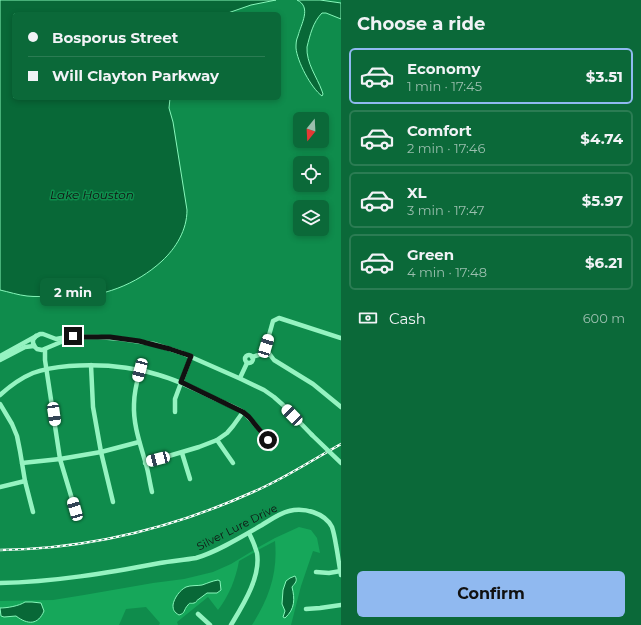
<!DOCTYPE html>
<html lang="en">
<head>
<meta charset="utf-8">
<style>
  body { margin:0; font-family:Montserrat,sans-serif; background:#146f41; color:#f1f3f6; height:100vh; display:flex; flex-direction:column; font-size:15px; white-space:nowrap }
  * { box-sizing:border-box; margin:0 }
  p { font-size:13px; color:#9abfae }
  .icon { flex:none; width:22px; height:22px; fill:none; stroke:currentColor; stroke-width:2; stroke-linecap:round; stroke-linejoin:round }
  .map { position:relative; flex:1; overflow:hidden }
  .side { display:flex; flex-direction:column; background:#0b6939; width:300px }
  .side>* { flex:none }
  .guide { position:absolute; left:12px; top:12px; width:269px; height:88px; border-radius:6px; box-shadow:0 2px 6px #0003; display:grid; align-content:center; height:88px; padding:0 16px; background:#0b6939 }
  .needle { width:26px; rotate:198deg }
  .tools { position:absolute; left:293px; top:112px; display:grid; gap:8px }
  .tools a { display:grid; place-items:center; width:36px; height:36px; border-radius:6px; background:#0b6939; box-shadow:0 2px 6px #0003; font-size:20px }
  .end { position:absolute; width:18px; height:18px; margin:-9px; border:5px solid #111; background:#fff; box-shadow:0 0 0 2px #fff }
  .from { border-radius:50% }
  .bubble { position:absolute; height:28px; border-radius:6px; background:#0b6939; box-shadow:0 2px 6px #0003; font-size:13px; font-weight:700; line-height:28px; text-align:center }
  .car { position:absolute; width:12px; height:24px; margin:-12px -6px; border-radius:5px; box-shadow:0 0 3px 1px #0007; background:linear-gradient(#fff 24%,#345 0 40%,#fff 0 76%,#345 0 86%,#fff 0) }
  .guide b { display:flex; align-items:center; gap:14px; height:38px; font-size:15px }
  .guide b+b { border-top:1px solid #2b7c53 }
  .guide i { width:10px; height:10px; background:#f1f3f6 }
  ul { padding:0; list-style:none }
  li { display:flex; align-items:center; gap:12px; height:56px; margin:0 8px 6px; padding:0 8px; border:2px solid #2b7c53; border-radius:6px }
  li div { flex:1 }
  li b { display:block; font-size:15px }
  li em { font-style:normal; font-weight:700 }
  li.active { border-color:#90b9f0 }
  li>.icon { width:36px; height:36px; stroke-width:1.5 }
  h2 { padding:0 16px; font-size:18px; line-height:48px }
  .pay { display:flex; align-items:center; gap:10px; height:44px; padding:0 16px; font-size:15px }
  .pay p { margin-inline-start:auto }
  .action { display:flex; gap:8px; margin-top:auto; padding:8px 16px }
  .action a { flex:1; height:46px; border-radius:6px; background:#90b9f0; color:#111; font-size:16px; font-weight:700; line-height:46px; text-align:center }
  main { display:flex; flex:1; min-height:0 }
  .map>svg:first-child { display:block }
  .green { fill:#16a75a }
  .water { fill:#086837; stroke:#86f7ba }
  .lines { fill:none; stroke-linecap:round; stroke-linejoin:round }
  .minor { stroke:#95f3c1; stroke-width:4.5 }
  .rail-casing { stroke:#fff; stroke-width:2.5 }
  .rail { stroke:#0f8c4c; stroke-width:1; stroke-dasharray:3; stroke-linecap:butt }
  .minor-bridge { stroke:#95f3c1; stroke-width:4.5 }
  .route { stroke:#111; stroke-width:5 }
  .labels { text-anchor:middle; stroke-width:3; stroke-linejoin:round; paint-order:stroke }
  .street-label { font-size:11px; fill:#111; stroke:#0f8c4c }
  .water-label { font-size:12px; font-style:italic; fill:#111; stroke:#0f8c4c }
</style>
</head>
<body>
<main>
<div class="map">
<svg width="341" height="625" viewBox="0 0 341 625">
  <rect width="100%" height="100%" fill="#0f8c4c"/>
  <!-- green -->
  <g class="green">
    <path d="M299 527 311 530 317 538 320 553 313 551 301 586 291 625H252C269 598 278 573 275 541L258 550 257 548 275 538Z"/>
    <path d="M254 550 255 552 239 561C236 578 229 596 218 610L208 597 177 622 178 625H159L160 623 146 607 126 609 119 625H0V601L53 600 84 595 153 583 184 579 213 572 231 564Z"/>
  </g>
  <!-- water -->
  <g class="water">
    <path d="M0 0H276L251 5 225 14H14V98H170L169 108 173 122 187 210C187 230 176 248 162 261 136 285 102 297 67 298 62 298 57 297 52 297 43 296 35 297 27 296 18 295 9 292 0 290Z"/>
    <path d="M297 0H320L341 3V19L326 13H322C313 22 310 35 307 47 306 63 317 77 322 91L323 94 322 96C311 88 297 61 296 48 296 44 296 40 298 36 301 24 312 7 297 0Z"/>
    <path d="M295 576C298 581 295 583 292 587 295 599 295 609 285 618L283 617 285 611 282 604 283 590 286 581 290 578Z"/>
    <path d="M218 580 220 581 221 590 217 593H207C204 595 202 597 199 599 194 602 199 601 194 603 190 604 190 602 188 605 183 610 186 613 179 615 174 612 173 610 173 605 174 598 180 590 186 587 191 585 197 586 202 585 208 583 212 581 218 580Z"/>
    <path d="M25 602H32L41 603 44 611C38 625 28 625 16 616L4 617 1 616 0 608C7 608 19 606 25 602Z"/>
  </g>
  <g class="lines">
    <!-- minor -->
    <g class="minor">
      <polyline points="36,336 33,340 33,343 35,347 37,349 42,350 61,342 81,337"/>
      <polyline points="341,338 279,318 273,321 266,346 268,352 274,360 313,384 341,407"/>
      <polyline points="45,349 45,360 60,459 75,509"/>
      <circle cx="249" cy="359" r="4"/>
      <polyline points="0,356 40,334 43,334 56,339 73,336 81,337 98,337 122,339 154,344 182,353 241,379 264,390 274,397 283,405 312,435"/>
      <polyline points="252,357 268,352"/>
      <polyline points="0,360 25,347 34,346"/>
      <polyline points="91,365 93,407 101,452 113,502"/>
      <path d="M140 370C137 381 134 392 134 404 133 426 141 446 147 468 149 476 150 484 152 492"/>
      <polyline points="240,378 247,363"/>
      <path d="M0 395C10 386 21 378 33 373 44 369 57 367 69 366 99 364 130 366 159 375 180 381 199 391 218 400 226 404 235 407 243 412 254 422 265 435 271 449"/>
      <polyline points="0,404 12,424 17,436 20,451 25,481 33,512"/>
      <polyline points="175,412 175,399 191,356"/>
      <polyline points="217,440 233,463"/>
      <polyline points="182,453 190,479"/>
      <polyline points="22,463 60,459 101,452 139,442"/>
      <polyline points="145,463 199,447 217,440 227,433 233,426 243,412"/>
      <polyline points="0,487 25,481"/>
      <polyline points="316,572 329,573 341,571"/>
      <path d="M0 583C54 582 107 573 160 563 172 561 184 560 196 558 217 552 243 536 262 525 270 520 280 513 289 511 304 507 325 513 332 527 334 533 335 539 336 545 338 555 339 565 341 575"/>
      <polyline points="306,609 320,608 341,605"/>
      <polyline points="198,614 210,625"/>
      <path d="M231 625C243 605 261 577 257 553 255 546 252 539 249 533"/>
    </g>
    <defs>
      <path id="rail" d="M0 550C88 549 173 528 253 492 284 479 312 460 341 444"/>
    </defs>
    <!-- rail casing -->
    <use href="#rail" class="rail-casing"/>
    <!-- rail -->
    <use href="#rail" class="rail"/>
    <!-- minor-bridge -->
    <polyline class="minor-bridge" points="312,435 341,463"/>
  </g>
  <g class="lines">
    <!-- route -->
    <polyline class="route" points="73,336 81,337 110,337 139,341 170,349 191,356 181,382 243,412 249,417 268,440"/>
  </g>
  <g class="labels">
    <!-- street labels -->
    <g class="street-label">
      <text transform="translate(237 527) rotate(-27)" y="4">Silver Lure Drive</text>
    </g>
    <!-- water labels -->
    <g class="water-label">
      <text x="92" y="199">Lake Houston</text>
    </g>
  </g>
</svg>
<div class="tools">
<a><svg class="needle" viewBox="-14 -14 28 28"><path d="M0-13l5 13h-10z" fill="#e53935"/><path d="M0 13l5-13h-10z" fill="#9abfae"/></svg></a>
<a><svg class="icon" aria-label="locate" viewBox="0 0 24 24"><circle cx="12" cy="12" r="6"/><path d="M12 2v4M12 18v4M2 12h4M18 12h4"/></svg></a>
<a><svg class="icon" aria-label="layers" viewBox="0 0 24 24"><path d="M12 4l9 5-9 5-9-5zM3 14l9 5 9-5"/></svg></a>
</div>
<i class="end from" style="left:268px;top:440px"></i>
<i class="end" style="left:73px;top:336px"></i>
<div class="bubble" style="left:40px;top:278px;width:66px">2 min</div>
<i class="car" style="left:266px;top:346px;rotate:17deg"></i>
<i class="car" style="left:140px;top:370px;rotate:195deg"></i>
<i class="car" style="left:54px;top:414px;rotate:172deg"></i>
<i class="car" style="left:292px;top:415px;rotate:316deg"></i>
<i class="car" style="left:158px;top:459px;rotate:255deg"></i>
<i class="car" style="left:75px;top:509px;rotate:344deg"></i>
<div class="guide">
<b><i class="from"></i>Bosporus Street</b>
<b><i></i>Will Clayton Parkway</b>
</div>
</div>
<section class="side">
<h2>Choose a ride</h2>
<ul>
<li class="active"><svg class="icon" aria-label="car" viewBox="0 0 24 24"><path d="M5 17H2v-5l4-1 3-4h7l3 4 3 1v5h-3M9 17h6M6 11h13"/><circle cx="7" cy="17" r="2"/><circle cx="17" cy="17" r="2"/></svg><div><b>Economy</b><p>1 min · 17:45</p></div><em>$3.51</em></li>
<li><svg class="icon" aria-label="car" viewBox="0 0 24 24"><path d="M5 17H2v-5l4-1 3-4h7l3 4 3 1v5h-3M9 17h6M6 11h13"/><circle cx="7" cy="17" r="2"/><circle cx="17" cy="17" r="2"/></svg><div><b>Comfort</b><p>2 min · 17:46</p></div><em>$4.74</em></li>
<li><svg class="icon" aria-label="car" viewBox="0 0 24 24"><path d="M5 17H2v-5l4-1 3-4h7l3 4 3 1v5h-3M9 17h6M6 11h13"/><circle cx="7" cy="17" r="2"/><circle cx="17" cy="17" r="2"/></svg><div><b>XL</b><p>3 min · 17:47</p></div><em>$5.97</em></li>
<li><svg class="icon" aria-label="car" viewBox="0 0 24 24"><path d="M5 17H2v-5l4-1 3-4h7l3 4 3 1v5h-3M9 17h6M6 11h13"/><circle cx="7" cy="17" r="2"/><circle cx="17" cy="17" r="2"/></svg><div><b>Green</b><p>4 min · 17:48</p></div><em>$6.21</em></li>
</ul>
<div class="pay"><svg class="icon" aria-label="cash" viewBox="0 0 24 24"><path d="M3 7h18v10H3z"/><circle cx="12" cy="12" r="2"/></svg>Cash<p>600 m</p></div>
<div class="action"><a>Confirm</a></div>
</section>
</main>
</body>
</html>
